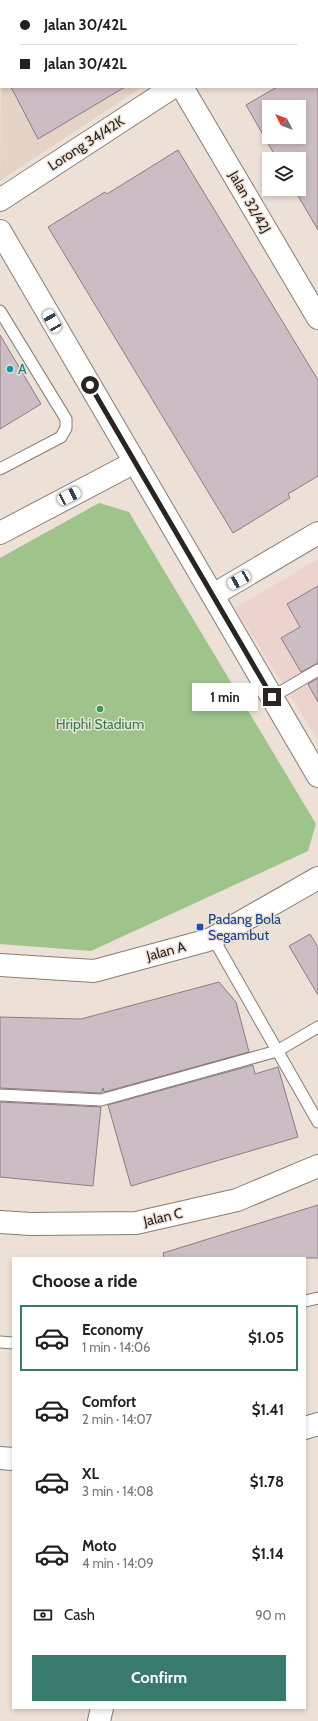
<!DOCTYPE html>
<html lang="en">
<head>
<meta charset="utf-8">
<style>
  body { margin:0; font-family:Cabin,sans-serif; background:#f2f2f2; color:#202124; height:100vh; display:flex; flex-direction:column; font-size:15px; white-space:nowrap }
  * { box-sizing:border-box; margin:0 }
  p { font-size:13px; color:#757577 }
  .icon { flex:none; width:22px; height:22px; fill:none; stroke:currentColor; stroke-width:2; stroke-linecap:round; stroke-linejoin:round }
  .map { position:relative; flex:1; overflow:hidden }
  .drawer { position:absolute; left:12px; top:1257px; width:294px; height:452px; display:flex; flex-direction:column; background:#fff; border-radius:0px; box-shadow:0 2px 6px #0003 }
  .drawer>* { flex:none }
  .hud { position:absolute; left:0px; top:0px; width:318px; height:88px; box-shadow:0 2px 6px #0003; display:grid; align-content:center; height:88px; padding:0 20px; background:#fff }
  .needle { width:26px; rotate:312deg }
  .fabs { position:absolute; left:262px; top:100px; display:grid; gap:8px }
  .fabs a { display:grid; place-items:center; width:44px; height:44px; border-radius:0px; background:#fff; box-shadow:0 2px 6px #0003; font-size:20px }
  .end { position:absolute; width:18px; height:18px; margin:-9px; border:5px solid #292521; background:#fff; box-shadow:0 0 0 2px #fff }
  .from { border-radius:50% }
  .bubble { position:absolute; height:28px; border-radius:0px; background:#fff; box-shadow:0 2px 6px #0003; font-size:13px; font-weight:800; line-height:28px; text-align:center }
  .car { position:absolute; width:12px; height:24px; margin:-12px -6px; border-radius:5px; box-shadow:0 0 3px 1px #0007; background:linear-gradient(#fff 24%,#345 0 40%,#fff 0 76%,#345 0 86%,#fff 0) }
  .hud b { display:flex; align-items:center; gap:14px; height:38px; font-size:15px }
  .hud b+b { border-top:1px solid #e0e0e0 }
  .hud i { width:10px; height:10px; background:#202124 }
  ul { padding:0; list-style:none }
  li { display:flex; align-items:center; gap:12px; height:66px; margin:0 8px 6px; padding:0 12px; border:2px solid transparent; border-radius:0px }
  li div { flex:1 }
  li b { display:block; font-size:15px }
  li em { font-style:normal; font-weight:800 }
  li.selected { border-color:#387b6d }
  li>.icon { width:36px; height:36px; stroke-width:1.5 }
  h2 { padding:0 20px; font-size:18px; line-height:48px }
  .pay { display:flex; align-items:center; gap:10px; height:44px; padding:0 20px; font-size:15px }
  .pay p { margin-inline-start:auto }
  .cta { display:flex; gap:8px; margin-top:auto; padding:8px 20px }
  .cta a { flex:1; height:46px; border-radius:0px; background:#387b6d; color:#fff; font-size:16px; font-weight:800; line-height:46px; text-align:center }
  .map>svg:first-child { display:block }
  .commercial { fill:#edd3cd }
  .built { fill:#e5d3c5 }
  .education { fill:#edd3ce }
  .green { fill:#9ec38b }
  .building { fill:#ccbdc4; stroke:#8a7d83; fill-rule:evenodd }
  .lines { fill:none; stroke-linecap:round; stroke-linejoin:round }
  .service-casing { stroke:#877d74; stroke-width:13 }
  .minor-casing { stroke:#877d74; stroke-width:24 }
  .service { stroke:#fff; stroke-width:11 }
  .minor { stroke:#fff; stroke-width:22 }
  .route { stroke:#292521; stroke-width:5 }
  .culture-dot { fill:#0f9aa8; stroke:#ede1d7; stroke-width:1.5 }
  .leisure-dot { fill:#2e9e5b; stroke:#ede1d7; stroke-width:1.5 }
  .transit-dot { fill:#1a4fb4; stroke:#ede1d7; stroke-width:1.5 }
  .labels { text-anchor:middle; stroke-width:3; stroke-linejoin:round; paint-order:stroke }
  .street-label { font-size:14px; fill:#292521; stroke:#ede1d7 }
  .culture-label { font-size:14px; fill:#0d838f; stroke:#ede1d7; text-anchor:start }
  .leisure-label { font-size:14px; fill:#27864d; stroke:#ede1d7 }
  .transit-label { font-size:14px; fill:#164399; stroke:#ede1d7; text-anchor:start }
</style>
</head>
<body>
<div class="map">
<svg width="318" height="1721" viewBox="0 0 318 1721">
  <rect width="100%" height="100%" fill="#ede1d7"/>
  <!-- commercial -->
  <polygon class="commercial" points="318,559 318,740 235,608"/>
  <!-- built -->
  <polygon class="built" points="1,49 1,87 142,87 0,181"/>
  <!-- education -->
  <polygon class="education" points="0,0 132,0 1,1 0,43"/>
  <!-- green -->
  <polygon class="green" points="99,503 129,512 316,824 308,851 91,951 0,944 0,558"/>
  <!-- building -->
  <g class="building">
    <polygon points="11,87 125,87 38,139"/>
    <path d="M277 87H318V230L294 189H299V159H277L246 105ZM269 107H299V137H269Z"/>
    <polygon points="178,150 318,380 318,476 288,494 290,498 233,533 48,227 105,192 107,194"/>
    <polygon points="0,335 41,404 0,429"/>
    <polygon points="318,586 318,663 301,672 281,638 300,627 287,604"/>
    <polygon points="318,678 318,702 308,684"/>
    <polygon points="310,934 318,947 318,995 289,946"/>
    <polygon points="219,982 236,1002 249,1052 104,1092 103,1088 102,1092 100,1093 0,1088 0,1017 81,1019"/>
    <polygon points="253,1065 255,1074 278,1067 298,1137 131,1186 108,1105"/>
    <polygon points="0,1102 101,1107 93,1186 0,1177"/>
    <polygon points="318,1205 318,1258 164,1258 163,1253"/>
  </g>
  <g class="lines">
    <defs>
      <g id="service">
        <polyline points="0,311 66,419 66,428 61,437 0,469"/>
        <polyline points="272,697 318,670"/>
        <polyline points="213,938 318,1122"/>
        <polyline points="0,1095 101,1100 277,1051 318,1027"/>
        <polyline points="305,1301 318,1298"/>
        <polyline points="0,1342 13,1343"/>
      </g>
      <g id="minor">
        <polyline points="311,1 313,0"/>
        <polyline points="182,87 318,318"/>
        <polyline points="0,200 173,87"/>
        <polyline points="0,231 318,776"/>
        <polyline points="0,533 135,462"/>
        <polyline points="213,595 318,533"/>
        <polyline points="0,965 94,971 205,941 213,938 318,878"/>
        <polyline points="0,1222 31,1224 136,1223 237,1200 318,1166"/>
        <polyline points="305,1428 318,1424"/>
        <polyline points="0,1458 13,1459"/>
        <polyline points="99,1721 102,1708"/>
      </g>
    </defs>
    <!-- service casing -->
    <use href="#service" class="service-casing"/>
    <!-- minor casing -->
    <use href="#minor" class="minor-casing"/>
    <!-- service -->
    <use href="#service" class="service"/>
    <!-- minor -->
    <use href="#minor" class="minor"/>
  </g>
  <g class="lines">
    <!-- route -->
    <polyline class="route" points="90,385 272,697"/>
  </g>
  <!-- markers -->
  <circle class="culture-dot" cx="10" cy="369" r="4"/>
  <circle class="leisure-dot" cx="100" cy="709" r="4"/>
  <rect class="transit-dot" x="196" y="923" width="8" height="8" rx="2"/>
  <g class="labels">
    <!-- street labels -->
    <g class="street-label">
      <text transform="translate(86 143) rotate(-33)" y="5">Lorong 34/42K</text>
      <text transform="translate(250 202) rotate(60)" y="5">Jalan 32/42J</text>
      <text transform="translate(166 951) rotate(-15)" y="5">Jalan A</text>
      <text transform="translate(163 1217) rotate(-13)" y="5">Jalan C</text>
    </g>
    <!-- culture labels -->
    <g class="culture-label">
      <text x="18" y="374">A</text>
    </g>
    <!-- leisure labels -->
    <g class="leisure-label">
      <text x="100" y="729">Hriphi Stadium</text>
    </g>
    <!-- transit labels -->
    <g class="transit-label">
      <text x="208" y="924">Padang Bola<tspan x="208" dy="16">Segambut</tspan></text>
    </g>
  </g>
</svg>
<div class="fabs">
<a><svg class="needle" viewBox="-14 -14 28 28"><path d="M0-13l5 13h-10z" fill="#e53935"/><path d="M0 13l5-13h-10z" fill="#757577"/></svg></a>
<a><svg class="icon" aria-label="layers" viewBox="0 0 24 24"><path d="M12 4l9 5-9 5-9-5zM3 14l9 5 9-5"/></svg></a>
</div>
<i class="end from" style="left:90px;top:385px"></i>
<i class="end" style="left:272px;top:697px"></i>
<div class="bubble" style="left:192px;top:683px;width:66px">1 min</div>
<i class="car" style="left:52px;top:321px;rotate:330deg"></i>
<i class="car" style="left:69px;top:496px;rotate:63deg"></i>
<i class="car" style="left:239px;top:580px;rotate:240deg"></i>
<div class="hud">
<b><i class="from"></i>Jalan 30/42L</b>
<b><i></i>Jalan 30/42L</b>
</div>
<section class="drawer">
<h2>Choose a ride</h2>
<ul>
<li class="selected"><svg class="icon" aria-label="car" viewBox="0 0 24 24"><path d="M5 17H2v-5l4-1 3-4h7l3 4 3 1v5h-3M9 17h6M6 11h13"/><circle cx="7" cy="17" r="2"/><circle cx="17" cy="17" r="2"/></svg><div><b>Economy</b><p>1 min · 14:06</p></div><em>$1.05</em></li>
<li><svg class="icon" aria-label="car" viewBox="0 0 24 24"><path d="M5 17H2v-5l4-1 3-4h7l3 4 3 1v5h-3M9 17h6M6 11h13"/><circle cx="7" cy="17" r="2"/><circle cx="17" cy="17" r="2"/></svg><div><b>Comfort</b><p>2 min · 14:07</p></div><em>$1.41</em></li>
<li><svg class="icon" aria-label="car" viewBox="0 0 24 24"><path d="M5 17H2v-5l4-1 3-4h7l3 4 3 1v5h-3M9 17h6M6 11h13"/><circle cx="7" cy="17" r="2"/><circle cx="17" cy="17" r="2"/></svg><div><b>XL</b><p>3 min · 14:08</p></div><em>$1.78</em></li>
<li><svg class="icon" aria-label="car" viewBox="0 0 24 24"><path d="M5 17H2v-5l4-1 3-4h7l3 4 3 1v5h-3M9 17h6M6 11h13"/><circle cx="7" cy="17" r="2"/><circle cx="17" cy="17" r="2"/></svg><div><b>Moto</b><p>4 min · 14:09</p></div><em>$1.14</em></li>
</ul>
<div class="pay"><svg class="icon" aria-label="cash" viewBox="0 0 24 24"><path d="M3 7h18v10H3z"/><circle cx="12" cy="12" r="2"/></svg>Cash<p>90 m</p></div>
<div class="cta"><a>Confirm</a></div>
</section>
</div>
</body>
</html>
